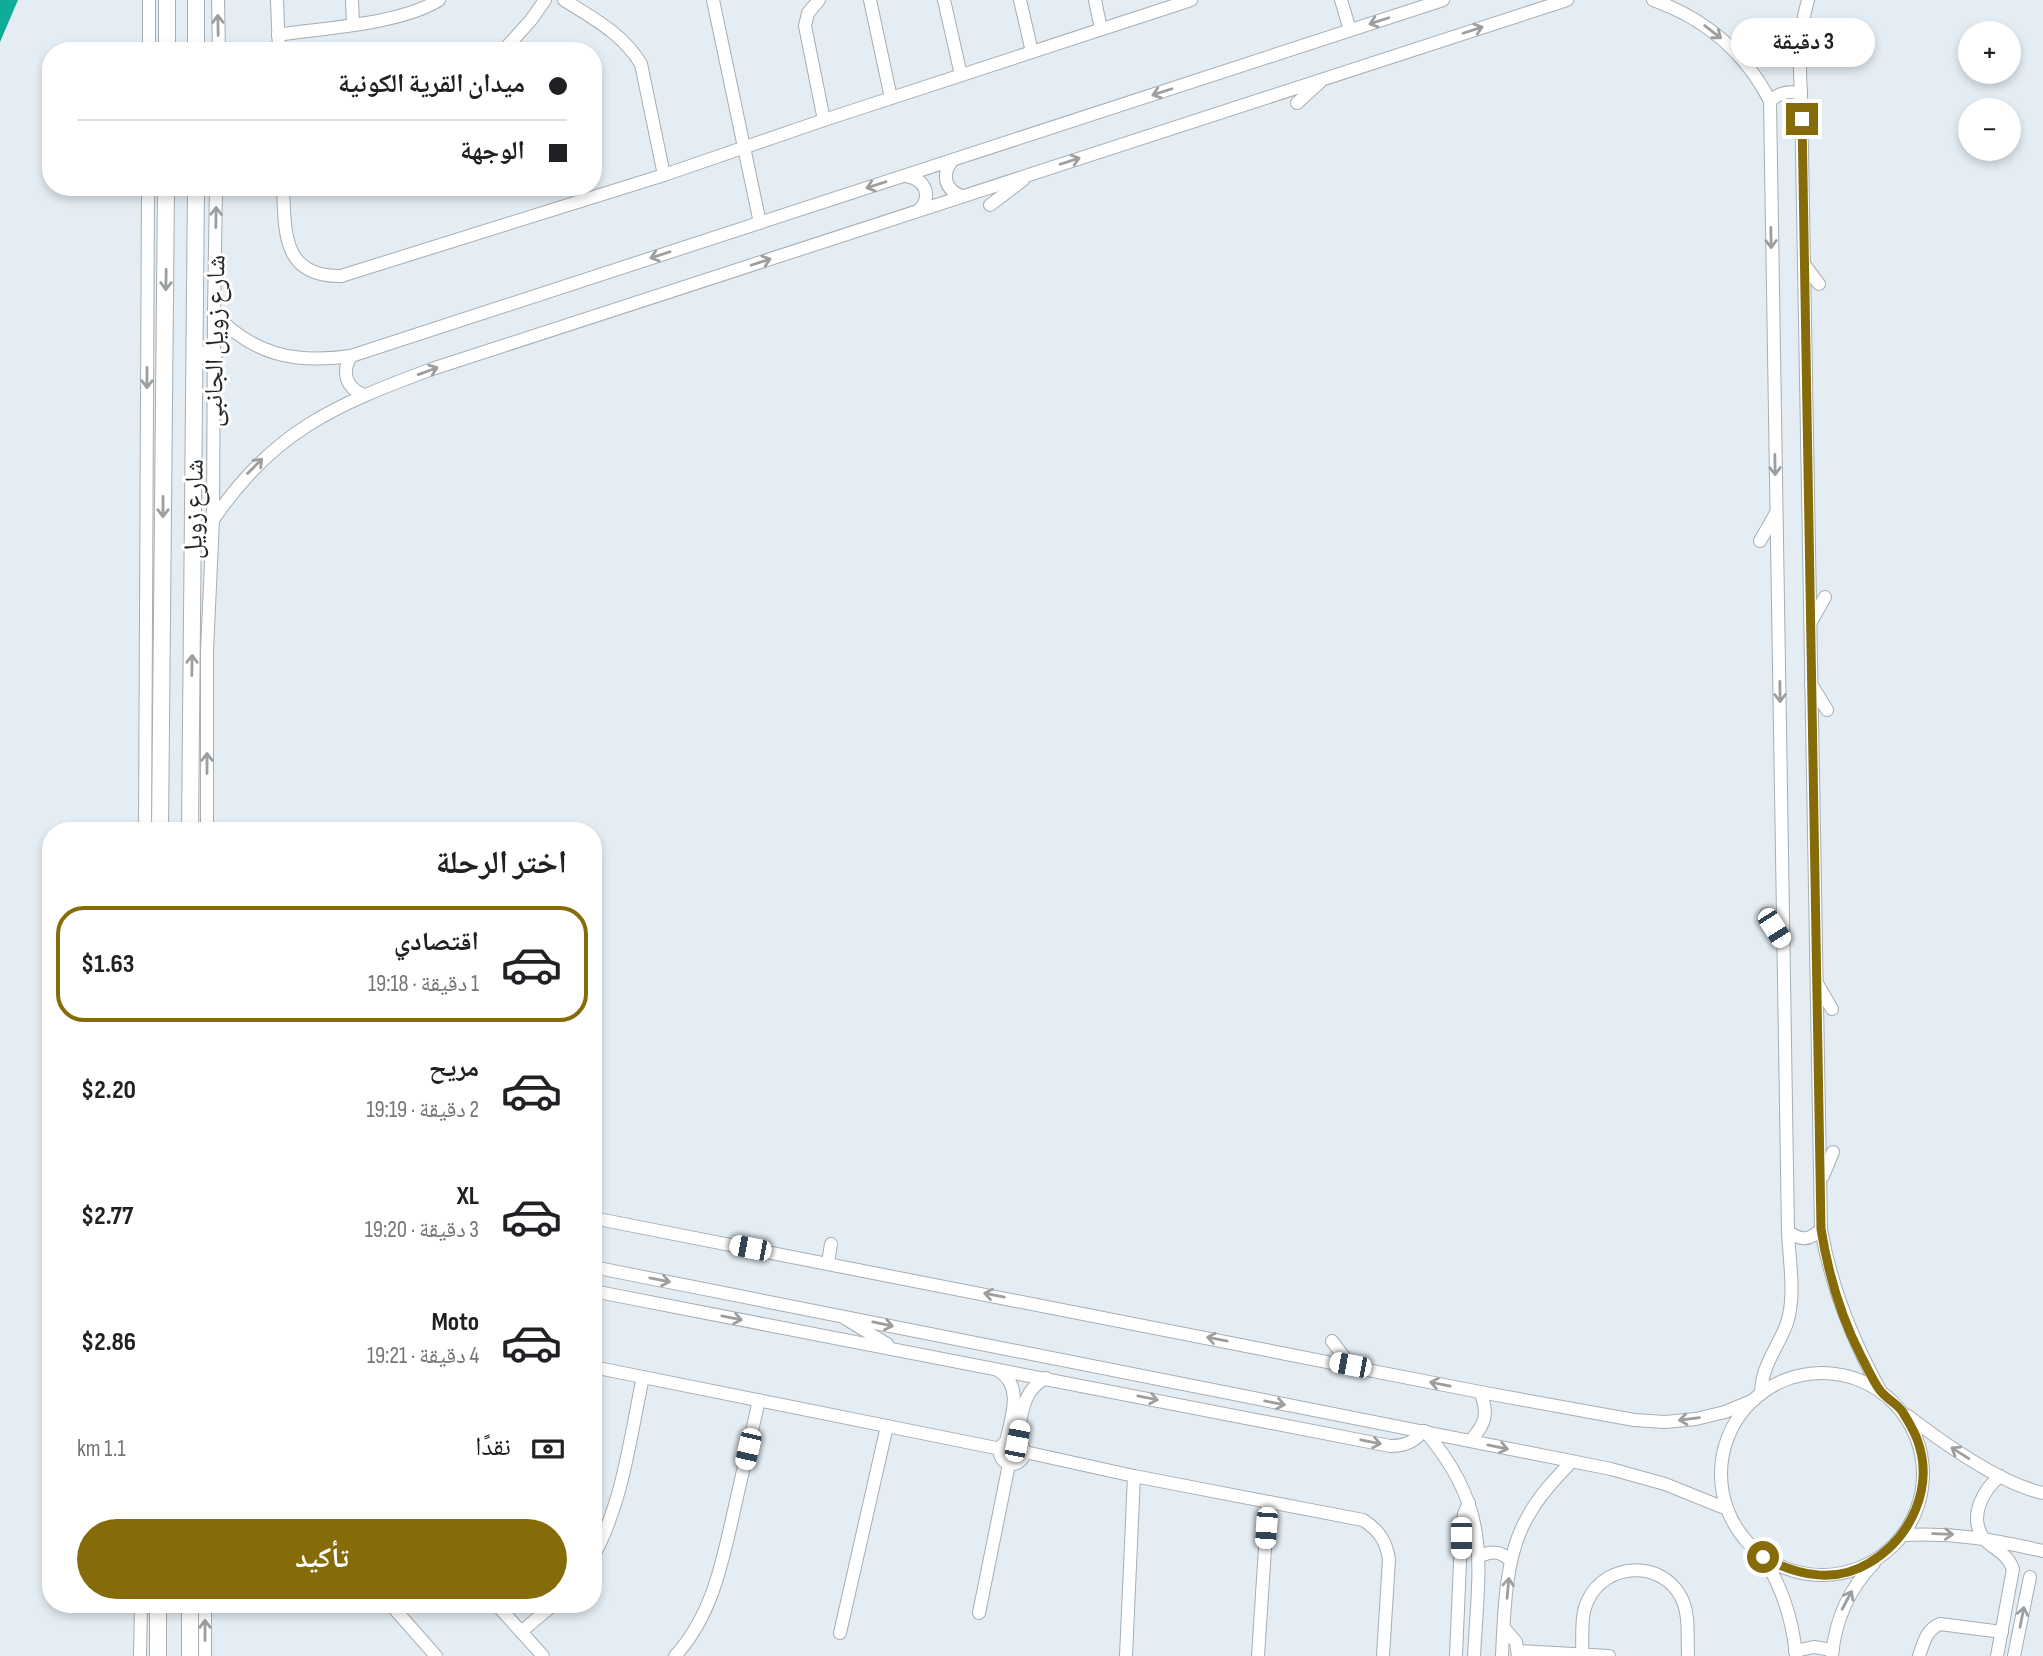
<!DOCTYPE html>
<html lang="ar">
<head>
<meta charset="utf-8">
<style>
  body { margin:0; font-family:"Sofia Sans Condensed","Noto Naskh Arabic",sans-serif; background:#f6f6f6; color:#202124; direction:rtl; height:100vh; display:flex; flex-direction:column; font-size:26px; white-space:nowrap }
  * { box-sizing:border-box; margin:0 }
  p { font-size:23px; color:#757577 }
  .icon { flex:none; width:38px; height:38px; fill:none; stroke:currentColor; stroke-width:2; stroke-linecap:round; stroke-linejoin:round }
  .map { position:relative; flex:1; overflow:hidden; direction:ltr }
  .drawer { position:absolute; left:42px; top:822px; width:560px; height:791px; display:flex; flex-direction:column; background:#fff; border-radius:28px; box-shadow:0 4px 10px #0003; direction:rtl }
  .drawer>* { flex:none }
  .banner { position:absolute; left:42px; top:42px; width:560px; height:154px; border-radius:28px; box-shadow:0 4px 10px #0003; direction:rtl; display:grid; align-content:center; height:154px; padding:0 35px; background:#fff }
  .controls { position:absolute; left:1958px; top:21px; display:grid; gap:14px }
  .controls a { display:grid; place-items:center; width:63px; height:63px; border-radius:50%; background:#fff; box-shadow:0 4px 10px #0003; font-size:35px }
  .end { position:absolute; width:32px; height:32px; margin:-16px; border:9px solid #856c08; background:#fff; box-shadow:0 0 0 4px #fff }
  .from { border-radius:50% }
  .bubble { position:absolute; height:49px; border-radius:24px; background:#fff; box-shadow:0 4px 10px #0003; font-size:23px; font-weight:700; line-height:49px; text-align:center; direction:rtl }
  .car { position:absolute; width:21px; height:42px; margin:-21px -10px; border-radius:9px; box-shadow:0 0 5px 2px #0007; background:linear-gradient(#fff 24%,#345 0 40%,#fff 0 76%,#345 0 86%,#fff 0) }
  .banner b { display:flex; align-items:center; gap:24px; height:66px; font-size:26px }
  .banner b+b { border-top:2px solid #e0e0e0 }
  .banner i { width:18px; height:18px; background:#202124 }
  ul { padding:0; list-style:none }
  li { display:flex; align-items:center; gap:21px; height:116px; margin:0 14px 10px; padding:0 21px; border:4px solid transparent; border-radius:28px }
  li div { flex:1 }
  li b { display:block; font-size:26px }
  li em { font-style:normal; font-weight:700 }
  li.on { border-color:#856c08 }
  li>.icon { width:63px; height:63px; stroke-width:1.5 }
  h2 { padding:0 35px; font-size:32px; line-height:84px }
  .pay { display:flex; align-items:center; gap:18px; height:77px; padding:0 35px; font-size:26px }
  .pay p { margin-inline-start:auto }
  .cta { display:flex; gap:14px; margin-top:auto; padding:14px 35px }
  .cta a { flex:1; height:80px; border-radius:42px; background:#856c08; color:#fff; font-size:28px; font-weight:700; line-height:80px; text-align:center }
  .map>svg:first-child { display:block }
  .water { fill:#0fad99 }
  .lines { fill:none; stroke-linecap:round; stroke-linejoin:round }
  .minor-casing { stroke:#a6aeb4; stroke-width:14 }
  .secondary-casing { stroke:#a6aeb4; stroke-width:18 }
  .minor { stroke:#fff; stroke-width:12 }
  .secondary { stroke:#fff; stroke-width:16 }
  .oneway { stroke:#9c9e9f }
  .route { stroke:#856c08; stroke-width:9 }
  .labels { text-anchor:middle; stroke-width:6; stroke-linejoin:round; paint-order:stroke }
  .street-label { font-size:26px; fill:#242729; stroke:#fff }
</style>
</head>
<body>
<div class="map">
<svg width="2043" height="1656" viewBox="0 0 2043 1656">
  <rect width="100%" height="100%" fill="#e4edf3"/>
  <!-- water -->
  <polygon class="water" points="0,0 18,0 0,42"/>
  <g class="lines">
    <defs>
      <g id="minor">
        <polyline points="218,0 219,51"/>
        <polyline points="277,0 279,51"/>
        <polyline points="352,0 353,24"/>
        <path d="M564 0C594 19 622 33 641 64L664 175"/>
        <polyline points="713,0 760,223"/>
        <polyline points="819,0 808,13 805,26 824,120"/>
        <polyline points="870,0 891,98"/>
        <polyline points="944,0 961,75"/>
        <polyline points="1020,0 1032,52"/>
        <polyline points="1095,0 1101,29"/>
        <polyline points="1341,0 1350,30"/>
        <path d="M1653 0C1704 18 1745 52 1770 101L1788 1231C1789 1260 1796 1295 1787 1323 1778 1348 1761 1366 1761 1394"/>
        <path d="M1808 0C1799 31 1799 62 1801 94L1821 1229C1831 1287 1852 1339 1880 1390"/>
        <path d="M278 35C323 28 401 24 439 0"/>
        <polyline points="149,51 149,0"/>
        <polyline points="503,51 531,20 545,0"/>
        <path d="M1770 101C1780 92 1789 90 1801 94"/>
        <polyline points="1297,103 1320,82"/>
        <path d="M952 161C941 175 945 190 962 196"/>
        <path d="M906 176C925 179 933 196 919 210"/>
        <path d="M283 187C285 232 282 277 341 276L664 175 824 120 1191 0"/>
        <polyline points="990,205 1023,180"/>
        <polyline points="1804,264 1819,284"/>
        <path d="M214 313C253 355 295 364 351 356L1443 0"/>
        <path d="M351 356C341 372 346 388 364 395"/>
        <path d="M213 520C273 431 335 405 432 369L1567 0"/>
        <polyline points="1760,541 1776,513"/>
        <polyline points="1811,622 1825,597"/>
        <polyline points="1811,684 1827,710"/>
        <polyline points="145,831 148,187"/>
        <polyline points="207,831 207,651 213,520 214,313 216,187"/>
        <polyline points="1766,914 1783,941"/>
        <polyline points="1818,985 1832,1009"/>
        <polyline points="1823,1176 1833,1152"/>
        <polyline points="593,1218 1480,1392 1634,1420 1665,1422 1696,1419 1725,1412 1754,1400"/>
        <path d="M1788 1231C1800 1241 1810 1241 1821 1229"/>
        <polyline points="828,1263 831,1244"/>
        <polyline points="593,1267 1611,1469 1665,1484 1727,1509"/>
        <path d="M593 1291 1390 1446C1405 1446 1414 1442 1423 1431"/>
        <polyline points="846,1319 887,1344"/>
        <polyline points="1332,1341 1350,1365"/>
        <polyline points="593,1367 1001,1449"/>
        <path d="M999 1371C1024 1386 1011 1418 1006 1442"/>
        <circle cx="1822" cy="1474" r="101"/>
        <path d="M1908 1416C1942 1442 2001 1484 2043 1493"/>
        <path d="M1425 1431C1492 1510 1479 1561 1474 1656"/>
        <circle cx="1012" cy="1452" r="12"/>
        <path d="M1017 1441C1022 1416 1021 1391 1046 1378"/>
        <path d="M1470 1441C1486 1424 1489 1413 1480 1392"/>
        <path d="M1025 1452 1134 1476 1363 1520C1379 1530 1386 1541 1389 1559L1383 1656"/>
        <path d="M1903 1535C1954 1532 1994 1540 2043 1551"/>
        <path d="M593 1557C623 1502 630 1438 643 1377"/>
        <path d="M1479 1557C1491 1550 1500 1551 1510 1560"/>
        <path d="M1765 1560C1783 1590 1793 1621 1796 1656"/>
        <polyline points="391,1605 436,1656"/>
        <polyline points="497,1605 543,1656"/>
        <polyline points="979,1613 1009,1464"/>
        <polyline points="1504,1628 1516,1642 1518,1656"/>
        <polyline points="521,1632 553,1605"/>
        <polyline points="840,1633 887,1426"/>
        <polyline points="1519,1651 1609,1656"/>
        <polyline points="1795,1651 1814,1647 1832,1650"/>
        <path d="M1582 1655C1583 1637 1580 1616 1588 1600 1605 1563 1661 1559 1681 1597 1690 1614 1687 1636 1688 1656"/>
        <polyline points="140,1656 141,1605"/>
        <polyline points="205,1656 205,1605"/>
        <path d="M675 1656C713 1615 723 1559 735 1506 743 1471 751 1436 759 1400"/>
        <polyline points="1126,1656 1134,1476"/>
        <polyline points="1258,1656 1268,1502"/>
        <polyline points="1456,1656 1461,1538 1464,1514 1469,1503"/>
        <path d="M1502 1656C1504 1613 1505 1555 1527 1518 1538 1497 1555 1479 1571 1462"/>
        <path d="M1832 1656C1835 1620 1849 1589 1874 1563"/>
        <path d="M1919 1656C1924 1642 1926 1630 1940 1624L2002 1632"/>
        <path d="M1997 1656 2013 1569C2006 1550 1989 1548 1982 1536 1969 1515 1984 1489 2000 1476"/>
        <polyline points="2014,1656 2030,1577"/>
      </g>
      <g id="secondary">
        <polyline points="167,51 167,0"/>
        <polyline points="196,51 196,0"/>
        <polyline points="195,355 214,354"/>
        <polyline points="160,831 166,187"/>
        <polyline points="190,831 196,187"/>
        <polyline points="158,1656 158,1605"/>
        <polyline points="190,1656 190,1605"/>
      </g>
    </defs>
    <!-- minor casing -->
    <use href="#minor" class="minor-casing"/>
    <!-- secondary casing -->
    <use href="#secondary" class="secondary-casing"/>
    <!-- minor -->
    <use href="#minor" class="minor"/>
    <!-- secondary -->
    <use href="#secondary" class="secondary"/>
  </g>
  <!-- one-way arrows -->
  <defs><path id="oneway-shaft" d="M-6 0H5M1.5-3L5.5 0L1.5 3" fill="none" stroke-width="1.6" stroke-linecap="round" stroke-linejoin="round" transform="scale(1.75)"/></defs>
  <g class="oneway">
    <use href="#oneway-shaft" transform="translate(1379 21) rotate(162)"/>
    <use href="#oneway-shaft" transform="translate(218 25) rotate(-91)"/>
    <use href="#oneway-shaft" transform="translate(1473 30) rotate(-18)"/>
    <use href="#oneway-shaft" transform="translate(1713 32) rotate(38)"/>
    <use href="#oneway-shaft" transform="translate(1162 92) rotate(162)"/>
    <use href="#oneway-shaft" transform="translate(1070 161) rotate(-18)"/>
    <use href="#oneway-shaft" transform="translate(876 185) rotate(162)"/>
    <use href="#oneway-shaft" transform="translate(216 217) rotate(-89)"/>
    <use href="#oneway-shaft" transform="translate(1771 238) rotate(89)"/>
    <use href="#oneway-shaft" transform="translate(660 255) rotate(162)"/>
    <use href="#oneway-shaft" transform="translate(761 262) rotate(-18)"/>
    <use href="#oneway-shaft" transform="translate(166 280) rotate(91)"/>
    <use href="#oneway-shaft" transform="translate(428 371) rotate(-20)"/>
    <use href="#oneway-shaft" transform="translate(147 378) rotate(90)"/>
    <use href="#oneway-shaft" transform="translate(1775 465) rotate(89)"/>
    <use href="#oneway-shaft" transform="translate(255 466) rotate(-45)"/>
    <use href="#oneway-shaft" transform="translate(163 507) rotate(90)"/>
    <use href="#oneway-shaft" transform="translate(192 665) rotate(-89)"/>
    <use href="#oneway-shaft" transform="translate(1780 692) rotate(89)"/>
    <use href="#oneway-shaft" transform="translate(207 763) rotate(-90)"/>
    <use href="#oneway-shaft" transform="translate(660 1280) rotate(11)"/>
    <use href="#oneway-shaft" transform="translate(994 1295) rotate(-169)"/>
    <use href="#oneway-shaft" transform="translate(732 1318) rotate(11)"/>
    <use href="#oneway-shaft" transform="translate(883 1324) rotate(12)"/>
    <use href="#oneway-shaft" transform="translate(1217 1339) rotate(-169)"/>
    <use href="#oneway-shaft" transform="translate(1440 1384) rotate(-169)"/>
    <use href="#oneway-shaft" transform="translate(1148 1398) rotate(11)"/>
    <use href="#oneway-shaft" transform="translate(1275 1403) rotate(11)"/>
    <use href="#oneway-shaft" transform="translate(1689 1419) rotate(173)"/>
    <use href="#oneway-shaft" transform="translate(1371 1442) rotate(11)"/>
    <use href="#oneway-shaft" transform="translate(1498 1447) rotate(12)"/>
    <use href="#oneway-shaft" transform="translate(1960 1453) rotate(-148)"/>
    <use href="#oneway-shaft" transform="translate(1943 1534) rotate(2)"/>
    <use href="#oneway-shaft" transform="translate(1508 1588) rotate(-85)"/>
    <use href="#oneway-shaft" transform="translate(1847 1600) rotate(-62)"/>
    <use href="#oneway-shaft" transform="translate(2022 1617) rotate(-79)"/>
    <use href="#oneway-shaft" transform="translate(205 1630) rotate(-90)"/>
  </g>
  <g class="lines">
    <!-- route -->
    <path class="route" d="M1763 1557C1796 1575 1835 1584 1869 1563 1911 1538 1935 1487 1917 1439 1914 1431 1907 1419 1902 1411 1896 1403 1885 1398 1879 1389 1872 1379 1867 1367 1861 1356 1841 1317 1828 1273 1821 1229L1802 119"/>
  </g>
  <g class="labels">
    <!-- street labels -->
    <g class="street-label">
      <text transform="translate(214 341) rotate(-89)" y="9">شارع زويل الجانبى</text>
      <text transform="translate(193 509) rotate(-89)" y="9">شارع زويل</text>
    </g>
  </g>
</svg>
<div class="controls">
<a>+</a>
<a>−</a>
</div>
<i class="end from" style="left:1763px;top:1557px"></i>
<i class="end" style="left:1802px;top:119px"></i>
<div class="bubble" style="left:1731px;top:18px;width:144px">3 دقيقة</div>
<i class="car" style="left:1774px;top:928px;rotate:148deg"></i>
<i class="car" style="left:750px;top:1248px;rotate:281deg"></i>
<i class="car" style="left:1350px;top:1365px;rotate:281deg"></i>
<i class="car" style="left:1017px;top:1441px;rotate:11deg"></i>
<i class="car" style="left:748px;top:1449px;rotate:193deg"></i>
<i class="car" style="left:1266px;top:1528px;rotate:184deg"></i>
<i class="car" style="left:1461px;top:1538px;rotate:180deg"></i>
<div class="banner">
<b><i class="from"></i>ميدان القرية الكونية</b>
<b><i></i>الوجهة</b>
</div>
<section class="drawer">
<h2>اختر الرحلة</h2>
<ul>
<li class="on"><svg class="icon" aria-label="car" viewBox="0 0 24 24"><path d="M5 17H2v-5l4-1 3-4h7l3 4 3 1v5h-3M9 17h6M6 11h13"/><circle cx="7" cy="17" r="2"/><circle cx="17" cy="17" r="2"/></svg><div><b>اقتصادي</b><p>1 دقيقة · 19:18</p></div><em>$1.63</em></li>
<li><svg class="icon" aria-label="car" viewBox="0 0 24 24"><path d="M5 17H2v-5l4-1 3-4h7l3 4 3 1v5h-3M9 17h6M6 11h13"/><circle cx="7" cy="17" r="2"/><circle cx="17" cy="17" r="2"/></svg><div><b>مريح</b><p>2 دقيقة · 19:19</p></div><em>$2.20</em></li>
<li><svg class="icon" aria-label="car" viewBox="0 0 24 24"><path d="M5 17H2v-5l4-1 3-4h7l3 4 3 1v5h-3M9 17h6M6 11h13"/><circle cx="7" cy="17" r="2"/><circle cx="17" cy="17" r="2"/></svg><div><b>XL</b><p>3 دقيقة · 19:20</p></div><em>$2.77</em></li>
<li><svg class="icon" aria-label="car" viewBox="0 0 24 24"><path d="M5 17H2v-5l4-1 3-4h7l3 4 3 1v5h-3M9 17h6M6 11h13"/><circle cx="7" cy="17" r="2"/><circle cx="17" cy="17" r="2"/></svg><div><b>Moto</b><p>4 دقيقة · 19:21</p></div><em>$2.86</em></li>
</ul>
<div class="pay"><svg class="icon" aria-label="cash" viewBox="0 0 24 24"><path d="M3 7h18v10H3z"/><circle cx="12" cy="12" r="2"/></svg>نقدًا<p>1.1 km</p></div>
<div class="cta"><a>تأكيد</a></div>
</section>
</div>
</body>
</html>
